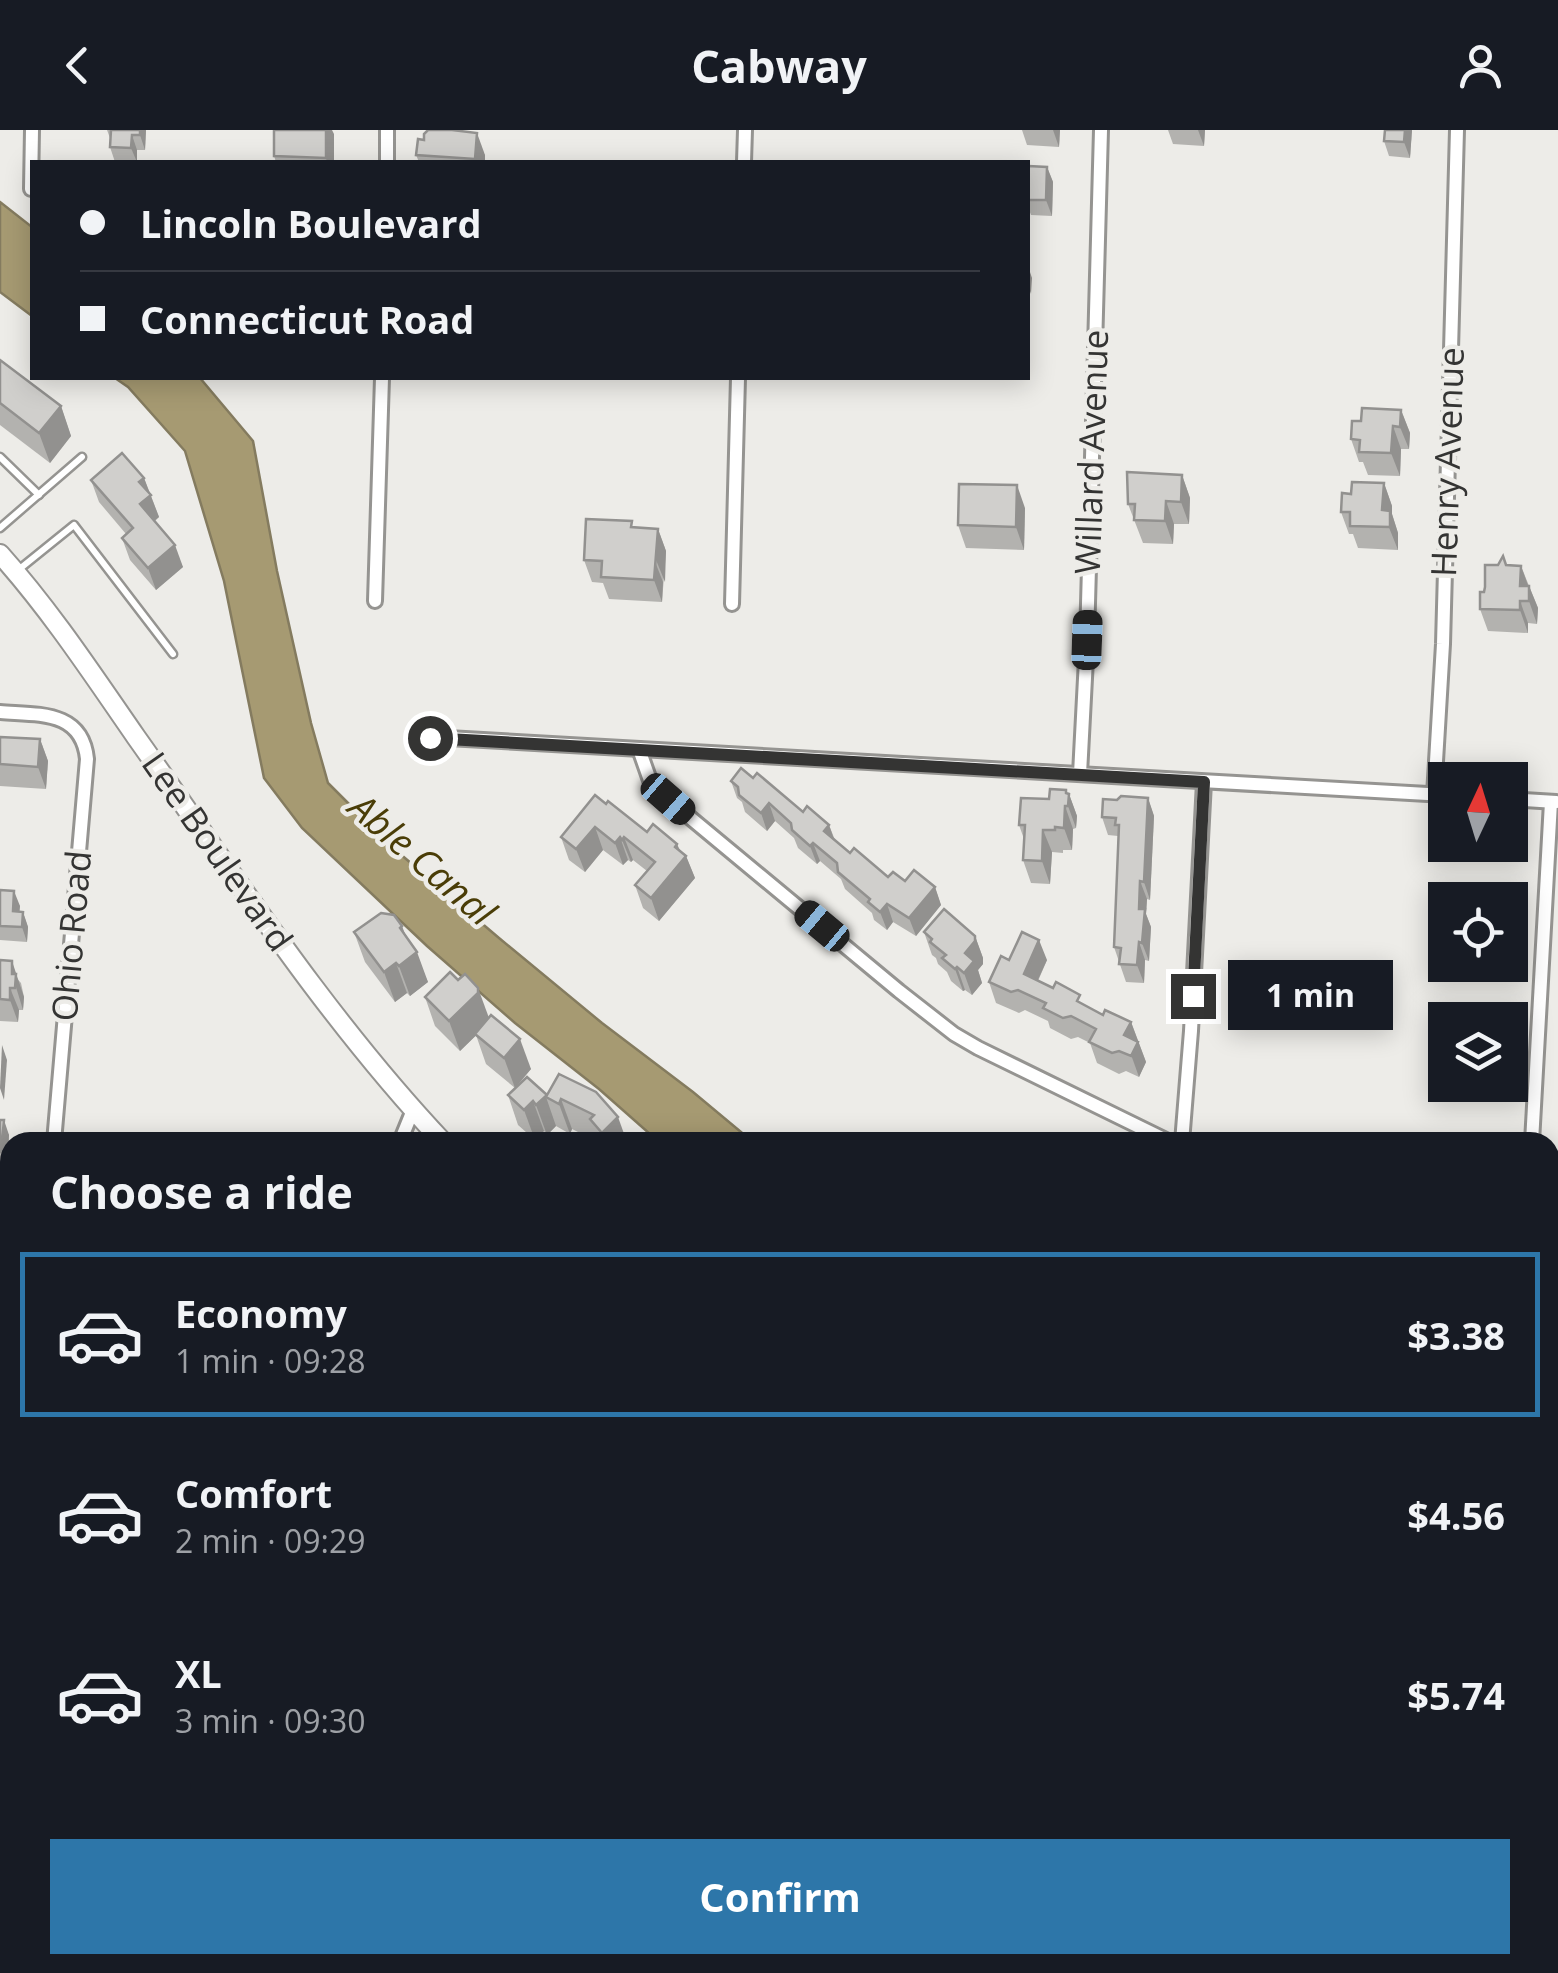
<!DOCTYPE html>
<html lang="en">
<head>
<meta charset="utf-8">
<style>
  body { margin:0; font-family:"Open Sans",sans-serif; background:#20242c; color:#f1f3f6; height:100vh; display:flex; flex-direction:column; font-size:38px; white-space:nowrap }
  * { box-sizing:border-box; margin:0 }
  p { font-size:32px; color:#9ea1a6 }
  .icon { flex:none; width:55px; height:55px; fill:none; stroke:currentColor; stroke-width:2; stroke-linecap:round; stroke-linejoin:round }
  .map { position:relative; flex:1; overflow:hidden }
  .drawer { position:absolute; left:0px; top:1002px; width:1560px; height:842px; display:flex; flex-direction:column; background:#171b24; border-radius:30px 30px 0 0; box-shadow:0 5px 25px #0003 }
  .drawer>* { flex:none }
  .top-card { position:absolute; left:30px; top:30px; width:1000px; height:220px; border-radius:0px; box-shadow:0 5px 25px #0003; display:grid; align-content:center; height:220px; padding:0 50px; background:#171b24 }
  .needle { width:65px; rotate:4deg }
  .controls { position:absolute; left:1428px; top:632px; display:grid; gap:20px }
  .controls a { display:grid; place-items:center; width:100px; height:100px; border-radius:0px; background:#171b24; box-shadow:0 5px 25px #0003; font-size:50px }
  .end { position:absolute; width:45px; height:45px; margin:-22px; border:12px solid #343433; background:#fff; box-shadow:0 0 0 5px #fff }
  .from { border-radius:50% }
  .bubble { position:absolute; height:70px; border-radius:0px; background:#171b24; box-shadow:0 5px 25px #0003; font-size:32px; font-weight:700; line-height:70px; text-align:center }
  .car { position:absolute; width:30px; height:60px; margin:-30px -15px; border-radius:12px; box-shadow:0 0 8px 2px #0007; background:linear-gradient(#222 24%,#8ab4d8 0 40%,#222 0 76%,#8ab4d8 0 86%,#222 0) }
  .top-card b { display:flex; align-items:center; gap:35px; height:95px; font-size:38px }
  .top-card b+b { border-top:2px solid #363941 }
  .top-card i { width:25px; height:25px; background:#f1f3f6 }
  ul { padding:0; list-style:none }
  li { display:flex; align-items:center; gap:30px; height:165px; margin:0 20px 15px; padding:0 30px; border:5px solid transparent; border-radius:0px }
  li div { flex:1 }
  li b { display:block; font-size:38px }
  li em { font-style:normal; font-weight:700 }
  li.selected { border-color:#2d76a9 }
  li>.icon { width:90px; height:90px; stroke-width:1.5 }
  h2 { padding:0 50px; font-size:45px; line-height:120px }
  .cta { display:flex; gap:20px; margin-top:auto; padding:20px 50px }
  .cta a { flex:1; height:115px; border-radius:0px; background:#2d76a9; color:#fff; font-size:40px; font-weight:700; line-height:115px; text-align:center }
  header { display:flex; justify-content:space-between; align-items:center; height:130px; padding:0 50px; background:#171b24; font-size:45px; font-weight:700 }
  .map>svg:first-child { display:block }
  .water { fill:#a69a72; stroke:#847b5f; stroke-width:2.5 }
  .lines { fill:none; stroke-linecap:round; stroke-linejoin:round }
  .canal { stroke:#a69a72; stroke-width:18 }
  .lane-casing { stroke:#959491; stroke-width:11 }
  .street-casing { stroke:#959491; stroke-width:18 }
  .secondary-casing { stroke:#959491; stroke-width:22 }
  .lane { stroke:#fff; stroke-width:6 }
  .street { stroke:#fff; stroke-width:12 }
  .secondary { stroke:#fff; stroke-width:18 }
  .wall { fill:#b3b2af }
  .shaded-wall { fill:#92918f }
  .building { fill:#d0cfcc; stroke:#92918f; stroke-width:2.5 }
  .route { stroke:#343433; stroke-width:12 }
  .labels { text-anchor:middle; stroke-width:9; stroke-linejoin:round; paint-order:stroke }
  .street-label { font-size:35px; fill:#343433; stroke:#edece8 }
  .water-label { font-size:38px; font-style:italic; fill:#4a3d07; stroke:#edece8 }
</style>
</head>
<body>
<header><svg class="icon" aria-label="back" viewBox="0 0 24 24"><path d="M15 5l-7 7 7 7"/></svg>Cabway<svg class="icon" aria-label="person" viewBox="0 0 24 24"><circle cx="12" cy="8" r="4"/><path d="M4 21q1-7 8-7t8 7"/></svg></header>
<div class="map">
<svg width="1558" height="1843" viewBox="0 0 1558 1843">
  <rect width="100%" height="100%" fill="#edece8"/>
  <!-- water -->
  <g class="water">
    <polygon points="0,72 32,97 32,186 0,162"/>
    <polygon points="115,248 200,248 253,311 277,441 311,593 328,653 392,717 499,808 602,893 693,962 753,1012 659,1012 599,959 515,893 427,816 302,698 264,648 224,451 185,321 128,257"/>
  </g>
  <g class="lines">
    <!-- canal -->
    <g class="canal">
      <polyline points="1550,1466 1558,1470"/>
      <polyline points="427,1843 438,1835"/>
      <polyline points="976,1843 977,1835"/>
    </g>
    <defs>
      <g id="lane">
        <polyline points="0,327 39,365"/>
        <polyline points="0,398 82,327"/>
        <polyline points="17,441 74,395 173,524"/>
      </g>
      <g id="street">
        <polyline points="387,32 387,0"/>
        <polyline points="744,32 745,0"/>
        <polyline points="31,59 32,0"/>
        <polyline points="375,471 382,248"/>
        <polyline points="732,474 738,248"/>
        <path d="M0 582C38 585 82 580 87 629L54 1012"/>
        <polyline points="430,607 1445,665"/>
        <polyline points="639,619 652,656 899,861 954,904 978,918 1170,1012"/>
        <polyline points="1080,644 1087,510 1101,0"/>
        <polyline points="1434,665 1443,514 1457,0"/>
        <polyline points="1510,669 1556,672"/>
        <polyline points="400,1012 413,980"/>
        <polyline points="1182,1012 1191,901 1204,652"/>
        <polyline points="1532,1012 1551,672"/>
        <polyline points="1550,1238 1558,1242"/>
        <polyline points="1550,1642 1558,1646"/>
        <polyline points="0,1647 10,1530"/>
        <polyline points="126,1843 156,1835"/>
        <polyline points="1136,1843 1137,1835"/>
        <polyline points="1369,1843 1370,1835"/>
      </g>
      <g id="secondary">
        <path d="M0 424C51 481 93 545 136 607 234 745 327 889 443 1012"/>
        <polyline points="669,1843 670,1835"/>
      </g>
    </defs>
    <!-- lane casing -->
    <use href="#lane" class="lane-casing"/>
    <!-- street casing -->
    <use href="#street" class="street-casing"/>
    <!-- secondary casing -->
    <use href="#secondary" class="secondary-casing"/>
    <!-- lane -->
    <use href="#lane" class="lane"/>
    <!-- street -->
    <use href="#street" class="street"/>
    <!-- secondary -->
    <use href="#secondary" class="secondary"/>
  </g>
  <!-- wall -->
  <g class="wall">
    <polygon points="107,0 146,0 145,20 137,20 137,32 115,32 110,17 110,8"/>
    <polygon points="428,0 457,0 485,25 485,32 419,32 416,25"/>
    <polygon points="1022,0 1060,0 1059,17 1027,15"/>
    <polygon points="1168,0 1205,0 1204,16 1173,14"/>
    <polygon points="1385,0 1412,0 1410,28 1389,26 1384,11"/>
    <polygon points="334,4 334,32 276,32 274,26"/>
    <polygon points="1028,36 1047,37 1053,52 1052,86 1031,85 1028,77"/>
    <polygon points="0,230 61,276 71,306 50,333 0,295"/>
    <polygon points="1401,280 1410,303 1409,319 1401,319 1400,346 1368,345 1363,332 1359,332 1351,309 1361,291"/>
    <polygon points="1182,345 1190,368 1189,394 1174,394 1173,414 1143,413 1128,374"/>
    <polygon points="144,348 159,387 155,391 183,437 156,460 130,430 122,408 126,404 99,372 91,350"/>
    <polygon points="1384,353 1392,376 1392,384 1398,403 1398,420 1358,418 1353,404 1349,404 1341,382 1351,364"/>
    <polygon points="1025,378 1024,420 966,418 958,395"/>
    <polygon points="634,397 658,399 666,421 662,472 609,469 603,453 592,452 584,430"/>
    <polygon points="1506,435 1521,436 1538,478 1537,494 1528,493 1528,503 1488,501 1480,479 1484,462"/>
    <polygon points="0,607 40,609 48,631 46,659 0,656"/>
    <polygon points="753,648 803,682 829,695 835,710 850,723 888,747 935,757 941,775 916,806 893,792 887,800 874,790 872,783 845,759 841,749 820,731 817,734 798,718 794,708 775,691 767,701 745,682 742,672 737,668 731,651"/>
    <polygon points="1069,664 1077,686 1076,698 1073,699 1072,720 1063,720 1063,723 1052,722 1050,754 1031,753 1023,730 1024,709 1019,695 1049,669"/>
    <polygon points="595,665 647,702 677,714 680,720 686,726 695,748 659,791 643,778 635,755 647,741 633,730 631,732 628,730 623,735 603,720 585,742 569,730 561,707"/>
    <polygon points="1148,668 1154,686 1150,770 1147,769 1146,784 1151,797 1149,831 1145,830 1144,853 1126,852 1114,817 1118,706 1108,705 1102,687 1117,670"/>
    <polygon points="0,760 20,776 19,782 23,782 28,797 27,812 0,810"/>
    <polygon points="354,802 406,806 428,852 410,866 407,863 395,872 365,832"/>
    <polygon points="924,802 975,806 983,828 983,834 978,840 982,853 972,865 965,860 963,861 951,851 947,842 938,834 936,828 932,825"/>
    <polygon points="0,830 21,853 24,867 23,880 19,880 18,892 0,891"/>
    <polygon points="1009,830 1047,830 1038,851 1103,885 1131,892 1146,932 1139,947 1126,941 1119,944 1097,933 1090,913 1078,907 1071,909 1050,898 1048,891 1025,880 1019,883 996,873 989,852"/>
    <polygon points="425,867 489,888 531,939 515,958 486,934 476,905 460,921 435,896"/>
    <polygon points="559,944 627,1012 598,1012 572,999 570,1004 556,996 547,1005 544,1001 535,1010 518,995 508,965 547,965"/>
    <polygon points="0,990 9,1005 7,1037 0,1036"/>
    <polygon points="1550,1549 1558,1553 1558,1590 1550,1586"/>
    <polygon points="1558,1680 1558,1759 1550,1738 1555,1703 1553,1691"/>
    <polygon points="1550,1765 1558,1768 1558,1809 1556,1808 1551,1820"/>
    <polygon points="537,1835 599,1835 601,1839 599,1840 600,1843 540,1843"/>
    <polygon points="741,1835 821,1835 820,1843 744,1843"/>
  </g>
  <!-- shaded-wall -->
  <g class="shaded-wall">
    <polygon points="140,0 146,0 145,20 140,5"/>
    <polygon points="326,0 332,0 334,4 334,32 327,32 326,28"/>
    <polygon points="1053,0 1060,0 1059,17"/>
    <polygon points="1198,0 1205,0 1204,16"/>
    <polygon points="1405,0 1412,0 1410,28 1404,12"/>
    <polygon points="477,3 485,25 485,32 476,32 475,29"/>
    <polygon points="132,5 137,20 137,32 131,18"/>
    <polygon points="1047,37 1053,52 1052,86 1046,70"/>
    <polygon points="1028,136 1032,148 1031,164 1028,155"/>
    <polygon points="61,276 71,306 50,333 39,303"/>
    <polygon points="1401,280 1410,303 1409,319 1400,297"/>
    <polygon points="1393,296 1401,319 1400,346 1391,323"/>
    <polygon points="1182,345 1190,368 1189,394 1181,372"/>
    <polygon points="144,348 159,387 148,396 140,374 139,352"/>
    <polygon points="1384,353 1392,376 1392,384 1398,403 1398,420 1382,380"/>
    <polygon points="1017,355 1025,378 1024,420 1016,397"/>
    <polygon points="1166,371 1174,394 1173,414 1165,391"/>
    <polygon points="658,399 666,421 665,452 656,430"/>
    <polygon points="175,415 183,437 156,460 148,438"/>
    <polygon points="654,429 663,452 662,472 654,450"/>
    <polygon points="1521,436 1529,458 1520,456"/>
    <polygon points="1529,456 1538,478 1537,494 1529,471"/>
    <polygon points="1520,471 1528,493 1528,503 1520,480"/>
    <polygon points="40,609 48,631 46,659 38,637"/>
    <polygon points="1066,660 1069,667 1069,664 1077,686 1076,698 1068,676"/>
    <polygon points="1148,668 1154,686 1150,770 1144,752"/>
    <polygon points="769,673 775,691 767,701 761,683"/>
    <polygon points="1065,676 1073,699 1072,720 1064,698"/>
    <polygon points="829,695 835,712 824,701"/>
    <polygon points="595,697 603,720 585,742 576,719"/>
    <polygon points="1043,700 1052,722 1050,754 1042,731"/>
    <polygon points="620,707 628,730 623,735 615,713"/>
    <polygon points="624,707 633,730 631,732 622,710"/>
    <polygon points="813,713 820,731 817,734 810,716"/>
    <polygon points="677,714 683,730 686,726 695,748 659,791 651,768"/>
    <polygon points="1140,751 1147,769 1146,784 1151,797 1149,831 1142,813 1139,779"/>
    <polygon points="935,757 941,775 916,806 909,788"/>
    <polygon points="14,761 20,776 18,796 13,781"/>
    <polygon points="887,774 893,792 887,800 880,782"/>
    <polygon points="23,782 28,797 27,812 22,797"/>
    <polygon points="402,796 413,825 417,822 428,852 410,866 399,836 400,798"/>
    <polygon points="975,806 983,828 983,834 978,840 982,853 972,865 964,843 965,823"/>
    <polygon points="1039,810 1047,830 1031,865 1024,844"/>
    <polygon points="1139,812 1145,830 1144,853 1137,835"/>
    <polygon points="12,831 24,867 23,880 12,844"/>
    <polygon points="396,833 407,863 395,872 384,842"/>
    <polygon points="957,837 965,860 963,861 955,839"/>
    <polygon points="10,858 19,880 18,892 10,870"/>
    <polygon points="478,858 489,888 489,893 460,921 449,891"/>
    <polygon points="1131,892 1146,932 1139,947 1124,905"/>
    <polygon points="520,909 531,939 515,958 504,928"/>
    <polygon points="2,915 7,930 4,970 0,958"/>
    <polygon points="547,965 546,967 556,996 547,1005 536,975"/>
    <polygon points="561,969 572,999 570,1004 559,974"/>
    <polygon points="533,971 544,1001 535,1010 524,980"/>
    <polygon points="618,987 627,1012 605,1012 602,1003"/>
    <polygon points="4,990 9,1005 7,1037 1,1022"/>
    <polygon points="1558,1567 1558,1586 1554,1575"/>
    <polygon points="1558,1780 1558,1808 1553,1794"/>
    <polygon points="1550,1793 1556,1808 1551,1820 1550,1818"/>
    <polygon points="299,1835 311,1835 301,1842"/>
    <polygon points="567,1835 578,1835 581,1843 556,1843"/>
    <polygon points="591,1835 599,1835 600,1843 586,1843"/>
    <polygon points="814,1835 821,1835 820,1843 816,1843"/>
    <polygon points="1324,1835 1331,1835 1330,1843 1323,1843"/>
    <rect x="1427" y="1835" width="6" height="8"/>
  </g>
  <!-- building -->
  <g class="building">
    <polygon points="111,0 140,0 140,5 132,5 131,18 110,17"/>
    <polygon points="274,0 326,0 326,28 274,26"/>
    <polygon points="428,0 452,0 477,3 475,29 416,25 418,9 424,10 424,4"/>
    <polygon points="1385,0 1405,0 1404,12 1384,11"/>
    <polygon points="1028,36 1047,37 1046,70 1028,70"/>
    <polygon points="0,230 61,276 39,303 0,273"/>
    <polygon points="1362,278 1401,280 1400,297 1393,296 1391,323 1359,322 1360,310 1351,309 1352,291 1361,291"/>
    <polygon points="122,323 144,348 139,352 151,365 140,374 175,415 148,438 122,408 133,398 91,350"/>
    <polygon points="1127,342 1182,345 1181,372 1166,371 1165,391 1134,390 1135,374 1128,374"/>
    <polygon points="1352,352 1384,353 1382,380 1390,381 1390,397 1350,396 1350,382 1341,382 1342,363 1351,364"/>
    <polygon points="959,354 1017,355 1016,397 958,395"/>
    <polygon points="586,389 632,391 631,397 658,399 654,450 601,447 602,431 584,430"/>
    <polygon points="1503,426 1506,435 1521,436 1520,456 1529,456 1529,471 1520,471 1520,480 1480,479 1480,462 1484,462 1485,457 1485,435 1498,435"/>
    <polygon points="0,607 40,609 38,637 0,634"/>
    <polygon points="741,638 753,648 757,643 803,682 807,676 829,695 824,701 850,723 854,718 888,747 893,742 905,751 914,740 935,757 909,788 887,774 880,782 868,772 870,769 838,742 837,733 813,713 810,716 792,700 791,693 769,673 761,683 739,665 738,657 731,651"/>
    <polygon points="1050,659 1066,660 1066,663 1069,664 1068,676 1065,676 1064,698 1055,697 1055,700 1043,700 1042,731 1023,730 1025,695 1019,695 1021,668 1049,669"/>
    <polygon points="595,665 606,674 608,671 647,702 653,694 677,714 675,717 686,726 651,768 635,755 655,732 624,707 622,710 620,707 615,713 595,697 576,719 561,707"/>
    <polygon points="1121,666 1148,668 1144,752 1140,751 1139,779 1145,779 1142,813 1139,812 1137,835 1119,834 1121,818 1114,817 1119,695 1115,695 1116,688 1102,687 1103,669 1117,670"/>
    <polygon points="0,760 14,761 13,781 23,782 22,797 0,796"/>
    <polygon points="944,779 975,806 975,811 965,823 974,831 964,843 957,837 955,839 942,828 946,825 930,812 932,809 924,802"/>
    <polygon points="381,783 394,785 402,796 400,798 417,822 399,836 396,833 384,842 354,802"/>
    <polygon points="1022,802 1039,810 1024,844 1053,858 1056,852 1080,865 1077,871 1103,885 1105,880 1131,892 1124,905 1138,912 1131,926 1119,921 1112,923 1089,912 1096,899 1071,886 1063,888 1043,878 1046,873 1018,860 1011,862 989,852 1001,826 1009,830"/>
    <polygon points="0,830 12,831 12,844 16,844 15,858 10,858 10,870 0,869"/>
    <polygon points="450,842 458,850 465,844 478,858 478,863 449,891 425,867"/>
    <polygon points="491,885 520,909 504,928 475,904"/>
    <polygon points="559,944 596,962 618,987 602,1003 590,989 594,985 561,969 559,974 546,967 547,965 536,975 533,971 524,980 508,965 527,947 547,965"/>
    <polygon points="0,990 4,990 1,1022 0,1022"/>
    <polygon points="1550,1549 1558,1553 1558,1567 1554,1575 1550,1573"/>
    <polygon points="1558,1680 1558,1736 1550,1738 1550,1705 1555,1703 1551,1692 1554,1691 1550,1683"/>
    <polygon points="1550,1765 1558,1768 1558,1780 1553,1794 1550,1793"/>
    <polygon points="541,1835 567,1835 556,1843 547,1843"/>
    <polygon points="580,1835 596,1835 586,1842"/>
    <polygon points="1306,1835 1324,1835 1323,1843 1305,1843"/>
    <rect x="1411" y="1835" width="16" height="8"/>
    <polygon points="270,1836 273,1843 254,1843"/>
    <polygon points="1512,1839 1536,1843 1511,1843"/>
  </g>
  <g class="lines">
    <!-- route -->
    <polyline class="route" points="430,608 1204,652 1193,866"/>
  </g>
  <g class="labels">
    <!-- street labels -->
    <g class="street-label">
      <text transform="translate(1092 322) rotate(-88)" y="12">Willard Avenue</text>
      <text transform="translate(1448 332) rotate(-88)" y="12">Henry Avenue</text>
      <text transform="translate(217 722) rotate(55)" y="12">Lee Boulevard</text>
      <text transform="translate(72 806) rotate(-85)" y="12">Ohio Road</text>
    </g>
    <!-- water labels -->
    <g class="water-label">
      <text transform="translate(422 730) rotate(41)" y="13">Able Canal</text>
    </g>
  </g>
</svg>
<div class="controls">
<a><svg class="needle" viewBox="-14 -14 28 28"><path d="M0-13l5 13h-10z" fill="#e53935"/><path d="M0 13l5-13h-10z" fill="#9ea1a6"/></svg></a>
<a><svg class="icon" aria-label="locate" viewBox="0 0 24 24"><circle cx="12" cy="12" r="6"/><path d="M12 2v4M12 18v4M2 12h4M18 12h4"/></svg></a>
<a><svg class="icon" aria-label="layers" viewBox="0 0 24 24"><path d="M12 4l9 5-9 5-9-5zM3 14l9 5 9-5"/></svg></a>
</div>
<i class="end from" style="left:430px;top:608px"></i>
<i class="end" style="left:1193px;top:866px"></i>
<div class="bubble" style="left:1228px;top:830px;width:165px">1 min</div>
<i class="car" style="left:1087px;top:510px;rotate:2deg"></i>
<i class="car" style="left:668px;top:669px;rotate:131deg"></i>
<i class="car" style="left:822px;top:796px;rotate:310deg"></i>
<div class="top-card">
<b><i class="from"></i>Lincoln Boulevard</b>
<b><i></i>Connecticut Road</b>
</div>
<section class="drawer">
<h2>Choose a ride</h2>
<ul>
<li class="selected"><svg class="icon" aria-label="car" viewBox="0 0 24 24"><path d="M5 17H2v-5l4-1 3-4h7l3 4 3 1v5h-3M9 17h6M6 11h13"/><circle cx="7" cy="17" r="2"/><circle cx="17" cy="17" r="2"/></svg><div><b>Economy</b><p>1 min · 09:28</p></div><em>$3.38</em></li>
<li><svg class="icon" aria-label="car" viewBox="0 0 24 24"><path d="M5 17H2v-5l4-1 3-4h7l3 4 3 1v5h-3M9 17h6M6 11h13"/><circle cx="7" cy="17" r="2"/><circle cx="17" cy="17" r="2"/></svg><div><b>Comfort</b><p>2 min · 09:29</p></div><em>$4.56</em></li>
<li><svg class="icon" aria-label="car" viewBox="0 0 24 24"><path d="M5 17H2v-5l4-1 3-4h7l3 4 3 1v5h-3M9 17h6M6 11h13"/><circle cx="7" cy="17" r="2"/><circle cx="17" cy="17" r="2"/></svg><div><b>XL</b><p>3 min · 09:30</p></div><em>$5.74</em></li>
</ul>
<div class="cta"><a>Confirm</a></div>
</section>
</div>
</body>
</html>
